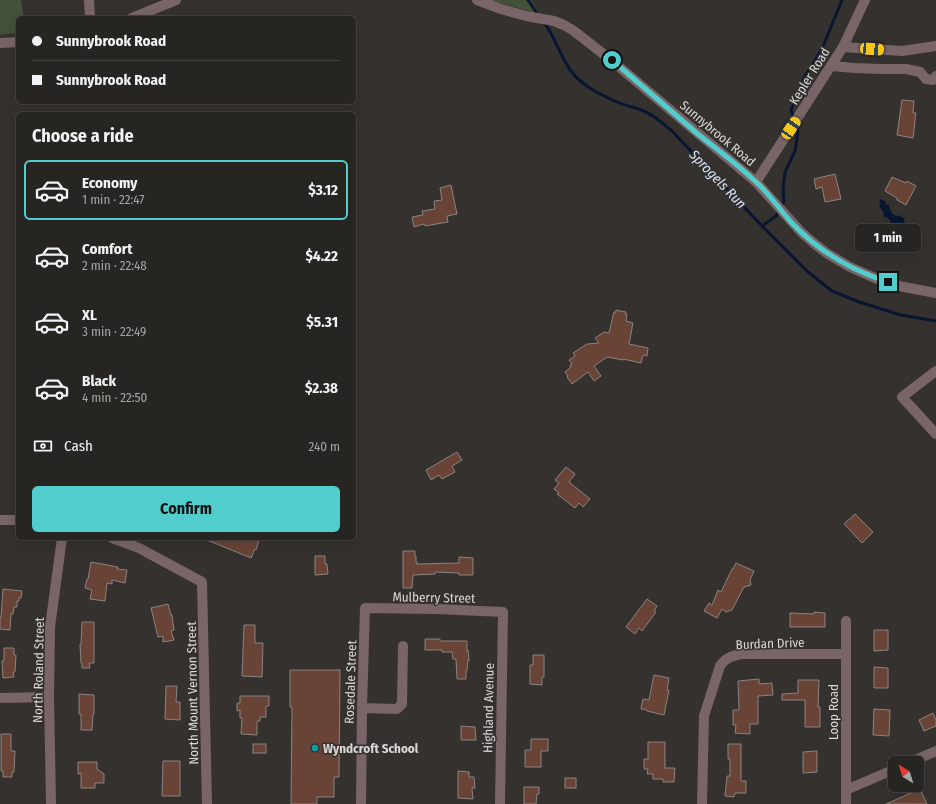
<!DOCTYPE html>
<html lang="en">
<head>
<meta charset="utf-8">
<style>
  body { margin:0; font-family:"Fira Sans Condensed",sans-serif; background:#33312f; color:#f1f3f6; height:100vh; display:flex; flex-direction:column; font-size:15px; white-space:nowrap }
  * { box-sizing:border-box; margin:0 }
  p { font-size:13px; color:#a4a5a5 }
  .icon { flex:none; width:22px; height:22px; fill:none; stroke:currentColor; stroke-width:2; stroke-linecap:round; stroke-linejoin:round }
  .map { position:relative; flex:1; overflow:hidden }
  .panel { position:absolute; left:16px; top:112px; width:340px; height:428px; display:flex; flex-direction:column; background:#272522; border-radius:6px; box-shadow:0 4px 16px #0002,0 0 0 1px #434240 }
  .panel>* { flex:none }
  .hud { position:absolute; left:16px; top:16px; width:340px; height:88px; border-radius:6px; box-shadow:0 4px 16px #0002,0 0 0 1px #434240; display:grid; align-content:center; height:88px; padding:0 16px; background:#272522 }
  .needle { width:26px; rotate:322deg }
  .controls { position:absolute; left:888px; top:756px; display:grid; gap:8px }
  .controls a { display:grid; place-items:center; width:36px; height:36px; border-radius:6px; background:#272522; box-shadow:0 4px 16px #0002,0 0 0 1px #434240; font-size:20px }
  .end { position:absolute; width:18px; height:18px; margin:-9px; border:5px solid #52cdcd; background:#111; box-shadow:0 0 0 2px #111 }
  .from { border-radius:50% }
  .bubble { position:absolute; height:28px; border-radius:6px; background:#272522; box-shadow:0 4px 16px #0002,0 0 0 1px #434240; font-size:13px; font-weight:700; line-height:28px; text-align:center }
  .car { position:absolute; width:12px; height:24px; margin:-12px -6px; border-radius:5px; box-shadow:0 0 3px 1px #0007; background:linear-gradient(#f5c518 24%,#345 0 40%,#f5c518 0 76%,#345 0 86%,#f5c518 0) }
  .hud b { display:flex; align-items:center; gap:14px; height:38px; font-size:15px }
  .hud b+b { border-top:1px solid #434240 }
  .hud i { width:10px; height:10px; background:#f1f3f6 }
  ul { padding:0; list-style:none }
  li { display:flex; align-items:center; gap:12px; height:60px; margin:0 8px 6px; padding:0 8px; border:2px solid transparent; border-radius:6px }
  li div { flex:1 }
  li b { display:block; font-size:15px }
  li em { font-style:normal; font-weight:700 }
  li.on { border-color:#52cdcd }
  li>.icon { width:36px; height:36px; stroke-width:1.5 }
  h2 { padding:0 16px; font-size:18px; line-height:48px }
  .pay { display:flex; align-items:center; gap:10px; height:44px; padding:0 16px; font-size:15px }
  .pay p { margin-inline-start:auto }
  .primary-button { display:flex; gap:8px; margin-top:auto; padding:8px 16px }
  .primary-button a { flex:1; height:46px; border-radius:6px; background:#52cdcd; color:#111; font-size:16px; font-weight:700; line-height:46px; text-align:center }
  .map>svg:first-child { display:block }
  .green { fill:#445139 }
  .water { fill:#091631 }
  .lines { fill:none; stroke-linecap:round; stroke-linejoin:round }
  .stream { stroke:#091631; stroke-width:3 }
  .building { fill:#694436; stroke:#898482 }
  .minor { stroke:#796568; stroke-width:10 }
  .route { stroke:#52cdcd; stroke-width:5 }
  .culture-dot { fill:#0f9aa8; stroke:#34312e; stroke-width:1.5 }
  .labels { text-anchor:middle; stroke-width:3; stroke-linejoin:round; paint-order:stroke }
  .street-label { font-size:13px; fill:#dad8d6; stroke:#34312e }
  .poi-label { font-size:13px; font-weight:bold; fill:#dad8d6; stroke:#34312e; text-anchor:start }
  .water-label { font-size:14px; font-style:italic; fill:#d5e1f8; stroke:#34312e }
</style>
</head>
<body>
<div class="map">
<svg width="936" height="804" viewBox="0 0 936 804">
  <rect width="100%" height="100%" fill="#34312e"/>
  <!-- green -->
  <g class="green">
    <polygon points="0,0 21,0 24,18 18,18 18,33 0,35"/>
    <polygon points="490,0 531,0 539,14"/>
  </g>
  <!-- water -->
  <path class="water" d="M881 199 886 202 885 204 889 205C892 219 895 213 904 218L905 226V228L903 230H900L896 224 891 223 888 218 884 217 883 211 879 206 881 203 879 201Z"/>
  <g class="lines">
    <!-- stream -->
    <g class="stream">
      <polyline points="528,0 538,15"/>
      <path d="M544 22C555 37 560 56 571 71 582 86 601 95 617 102 626 106 635 107 644 111 654 115 663 124 671 130L762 226 808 272 832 291 859 302 901 315 936 321"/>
      <polyline points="794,118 791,110 804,78 822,49 842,0"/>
      <polyline points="781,206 784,202 783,189 785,172 795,151 798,132 796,126"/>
      <polyline points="762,226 776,216 779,211"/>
    </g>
  </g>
  <!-- building -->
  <g class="building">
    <polygon points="902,100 914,101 913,113 916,113 913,138 897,135"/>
    <polygon points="835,174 841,199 825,202 822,187 816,189 814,179"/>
    <polygon points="892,177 906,183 907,181 916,186 906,205 897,200 897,198 885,191"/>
    <polygon points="451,185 457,214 447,216 448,222 425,226 424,224 414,227 412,217 423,215 422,211 435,209 434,201 442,200 440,188"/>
    <polygon points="616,310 626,312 625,314 627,314 626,321 633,323 629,344 648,348 647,356 643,355 641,363 623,359 623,360 607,357 594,366 601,376 594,381 588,372 572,384 567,377 568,376 565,372 571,367 570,365 572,364 569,360 575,356 573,353 587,344 599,343 595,338 604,332 609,333 614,312 616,312"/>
    <polygon points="457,452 462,460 452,466 455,472 442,479 439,475 431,480 426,470"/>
    <polygon points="566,467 575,474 569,482 590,499 583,507 579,503 575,508 557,494 559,493 554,489 559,483 555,480"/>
    <polygon points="855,514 873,532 862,543 844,524"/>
    <polygon points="202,538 254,538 259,540 256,550 255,549 251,558"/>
    <polygon points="403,551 415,551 415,556 416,556 416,562 417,562 417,564 459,563 459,557 473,558 473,575 459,575 459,573 435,572 435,574 413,575 412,588 403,588"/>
    <polygon points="315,556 325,556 325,564 327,564 328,574 315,575"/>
    <polygon points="91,562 118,567 117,569 127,570 125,583 112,580 112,584 107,583 105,601 90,599 92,590 85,588 87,579 88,579"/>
    <polygon points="736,563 754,571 750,580 751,585 744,587 732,610 726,612 722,609 717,618 704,611 709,603 712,605 718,590 721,592 732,569 733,569"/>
    <polygon points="3,589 22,591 21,598 19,598 19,601 17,601 17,607 14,607 13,614 11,614 10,630 0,629 0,617 1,617"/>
    <polygon points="647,599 657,606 654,611 656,612 642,631 639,628 635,634 626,627"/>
    <polygon points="168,604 171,615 172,615 174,630 171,631 174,640 163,642 163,636 158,637 151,608"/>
    <polygon points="814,612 825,613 825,627 790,627 790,613 814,614"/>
    <polygon points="82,622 94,622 94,663 89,663 90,668 82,668 82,663 81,663 80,644 81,644"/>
    <polygon points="244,625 255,625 255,643 263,643 262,677 242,676"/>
    <polygon points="874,630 888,630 888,650 874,651"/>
    <polygon points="425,639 440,639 440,641 467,641 467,651 468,650 469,661 468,660 467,671 466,671 466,679 457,679 456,659 453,659 452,652 442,652 442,650 425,650"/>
    <polygon points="4,648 14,648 14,655 16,655 15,672 13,672 14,677 3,678 2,661 4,661"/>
    <polygon points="533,655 544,655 544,677 542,677 542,685 530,684 530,665 533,665"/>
    <polygon points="874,667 888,668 888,688 874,688"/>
    <polygon points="290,670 340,670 339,777 334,777 334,797 317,797 317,804 291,804 292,707 290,707"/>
    <polygon points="654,675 669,678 667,690 669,690 664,715 647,711 647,710 641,709 643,699 649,700"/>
    <polygon points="759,679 759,684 772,683 773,695 758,696 758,724 750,724 750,734 735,733 736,725 733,725 733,710 739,710 738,681"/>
    <polygon points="798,680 819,680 818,707 820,707 820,727 805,727 805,700 782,700 782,694 798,693"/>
    <polygon points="166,686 177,686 176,702 180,702 180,720 165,719"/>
    <polygon points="79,694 94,695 94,714 93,714 92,730 81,730 81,714 79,714"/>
    <polygon points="240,696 269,696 269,706 266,706 266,717 260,717 260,721 257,721 257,735 241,734 242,718 240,718 240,710 237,711 237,703 240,703"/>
    <polygon points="874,709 890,710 889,736 873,735"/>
    <polygon points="933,713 936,720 936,726 924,731 919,720"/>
    <polygon points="461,726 475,727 476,740 461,740"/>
    <polygon points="1,734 11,734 11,751 15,751 14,772 12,772 12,777 3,777 3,771 1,771"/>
    <polygon points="531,739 548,739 548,751 541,751 541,767 525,767 525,750 531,750"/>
    <polygon points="648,742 665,742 665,768 675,768 674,782 663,782 663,779 653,779 653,774 647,774 648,769 644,769 644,759 648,759"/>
    <rect x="253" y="744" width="13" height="9"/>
    <polygon points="728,744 741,744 741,781 746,781 746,793 735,793 734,797 725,796 727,776 730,776 730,759 728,759"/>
    <polygon points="817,751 817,772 803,773 803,752"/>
    <polygon points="163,761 180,761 180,796 162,796"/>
    <polygon points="78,762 97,762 97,769 104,774 104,783 95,783 95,788 81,788 81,773 78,774"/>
    <polygon points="458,771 469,772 469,777 474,777 475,788 472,788 473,799 458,798"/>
    <rect x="565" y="778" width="11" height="10"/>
    <polygon points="524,787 539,787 539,794 537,794 536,804 524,804"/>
    <polygon points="920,789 927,804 886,804"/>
  </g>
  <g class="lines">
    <!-- minor -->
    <g class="minor">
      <polyline points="89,0 90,18"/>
      <polyline points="477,0 501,9 526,16 554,21 564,25 574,31 611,60 756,182 802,233 816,245 828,254 850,267 877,279 899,286 936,293"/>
      <polyline points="132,18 176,0"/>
      <polyline points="0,43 18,42"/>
      <polyline points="843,47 902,51 936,46"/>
      <polyline points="831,66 855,68 881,69 906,69 920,72 926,79 933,80 936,76"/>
      <polyline points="756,182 843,47 865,0"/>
      <polyline points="936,371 902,397 936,434"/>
      <polyline points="0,520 18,520"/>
      <polyline points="112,538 139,548 202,582 207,804"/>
      <polyline points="0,698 49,697"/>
      <polyline points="362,708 397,709 402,704 403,646"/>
      <polyline points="908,763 936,751"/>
      <polyline points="846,790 895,769"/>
      <polyline points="51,804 49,697 50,627 62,538"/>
      <polyline points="361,804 362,708 365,608 437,609 503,612 500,804"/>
      <path d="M702 804 704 716 720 666C725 658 732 656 741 654H846"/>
      <polyline points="846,804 846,621"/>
    </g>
  </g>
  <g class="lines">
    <!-- route -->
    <path class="route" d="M612 60C641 85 670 110 699 135 718 150 738 165 755 181 769 193 779 209 791 222 818 251 850 270 888 282"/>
  </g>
  <!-- markers -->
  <circle class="culture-dot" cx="315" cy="748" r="4"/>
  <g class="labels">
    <!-- street labels -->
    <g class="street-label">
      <text transform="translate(809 76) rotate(-58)" y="5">Kepler Road</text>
      <text transform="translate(718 133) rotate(40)" y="5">Sunnybrook Road</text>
      <text transform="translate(434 597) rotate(1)" y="5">Mulberry Street</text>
      <text transform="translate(770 643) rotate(-2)" y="5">Burdan Drive</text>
      <text transform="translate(38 670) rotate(-89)" y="5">North Roland Street</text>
      <text transform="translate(350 682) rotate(-88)" y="5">Rosedale Street</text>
      <text transform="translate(192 693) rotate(-91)" y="5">North Mount Vernon Street</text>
      <text transform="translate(488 708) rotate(-89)" y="5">Highland Avenue</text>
      <text transform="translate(833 712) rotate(-90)" y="5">Loop Road</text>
    </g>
    <!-- poi labels -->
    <g class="poi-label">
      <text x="323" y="753">Wyndcroft School</text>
    </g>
    <!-- water labels -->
    <g class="water-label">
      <text transform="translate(718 179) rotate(46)" y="5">Sprogels Run</text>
    </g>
  </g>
</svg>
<div class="controls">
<a><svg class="needle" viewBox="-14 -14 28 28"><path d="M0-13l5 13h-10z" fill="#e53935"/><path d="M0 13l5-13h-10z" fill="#a4a5a5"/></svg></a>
</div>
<i class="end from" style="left:612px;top:60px"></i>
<i class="end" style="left:888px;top:282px"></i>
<div class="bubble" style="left:855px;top:224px;width:66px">1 min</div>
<i class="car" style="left:872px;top:49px;rotate:94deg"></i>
<i class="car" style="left:791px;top:128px;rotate:34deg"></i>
<div class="hud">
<b><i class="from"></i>Sunnybrook Road</b>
<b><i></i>Sunnybrook Road</b>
</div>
<section class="panel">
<h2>Choose a ride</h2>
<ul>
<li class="on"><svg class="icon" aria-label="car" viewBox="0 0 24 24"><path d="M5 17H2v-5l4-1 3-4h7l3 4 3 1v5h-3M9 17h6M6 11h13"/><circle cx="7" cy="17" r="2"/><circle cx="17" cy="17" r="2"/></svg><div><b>Economy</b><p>1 min · 22:47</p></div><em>$3.12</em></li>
<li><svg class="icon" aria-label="car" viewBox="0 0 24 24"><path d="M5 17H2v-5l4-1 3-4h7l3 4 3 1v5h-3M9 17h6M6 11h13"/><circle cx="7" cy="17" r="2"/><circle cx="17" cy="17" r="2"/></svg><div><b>Comfort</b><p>2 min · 22:48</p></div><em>$4.22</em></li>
<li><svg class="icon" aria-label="car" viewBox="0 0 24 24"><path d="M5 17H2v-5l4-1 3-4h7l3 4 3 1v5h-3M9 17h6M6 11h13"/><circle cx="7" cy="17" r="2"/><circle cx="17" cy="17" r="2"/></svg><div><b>XL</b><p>3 min · 22:49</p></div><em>$5.31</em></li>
<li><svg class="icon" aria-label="car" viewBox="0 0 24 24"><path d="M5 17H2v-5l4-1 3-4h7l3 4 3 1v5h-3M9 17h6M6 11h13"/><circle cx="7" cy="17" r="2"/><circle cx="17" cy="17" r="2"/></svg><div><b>Black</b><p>4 min · 22:50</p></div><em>$2.38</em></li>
</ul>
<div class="pay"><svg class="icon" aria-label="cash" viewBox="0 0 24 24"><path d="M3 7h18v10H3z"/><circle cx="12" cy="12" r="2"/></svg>Cash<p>240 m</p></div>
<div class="primary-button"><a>Confirm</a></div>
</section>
</div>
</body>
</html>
